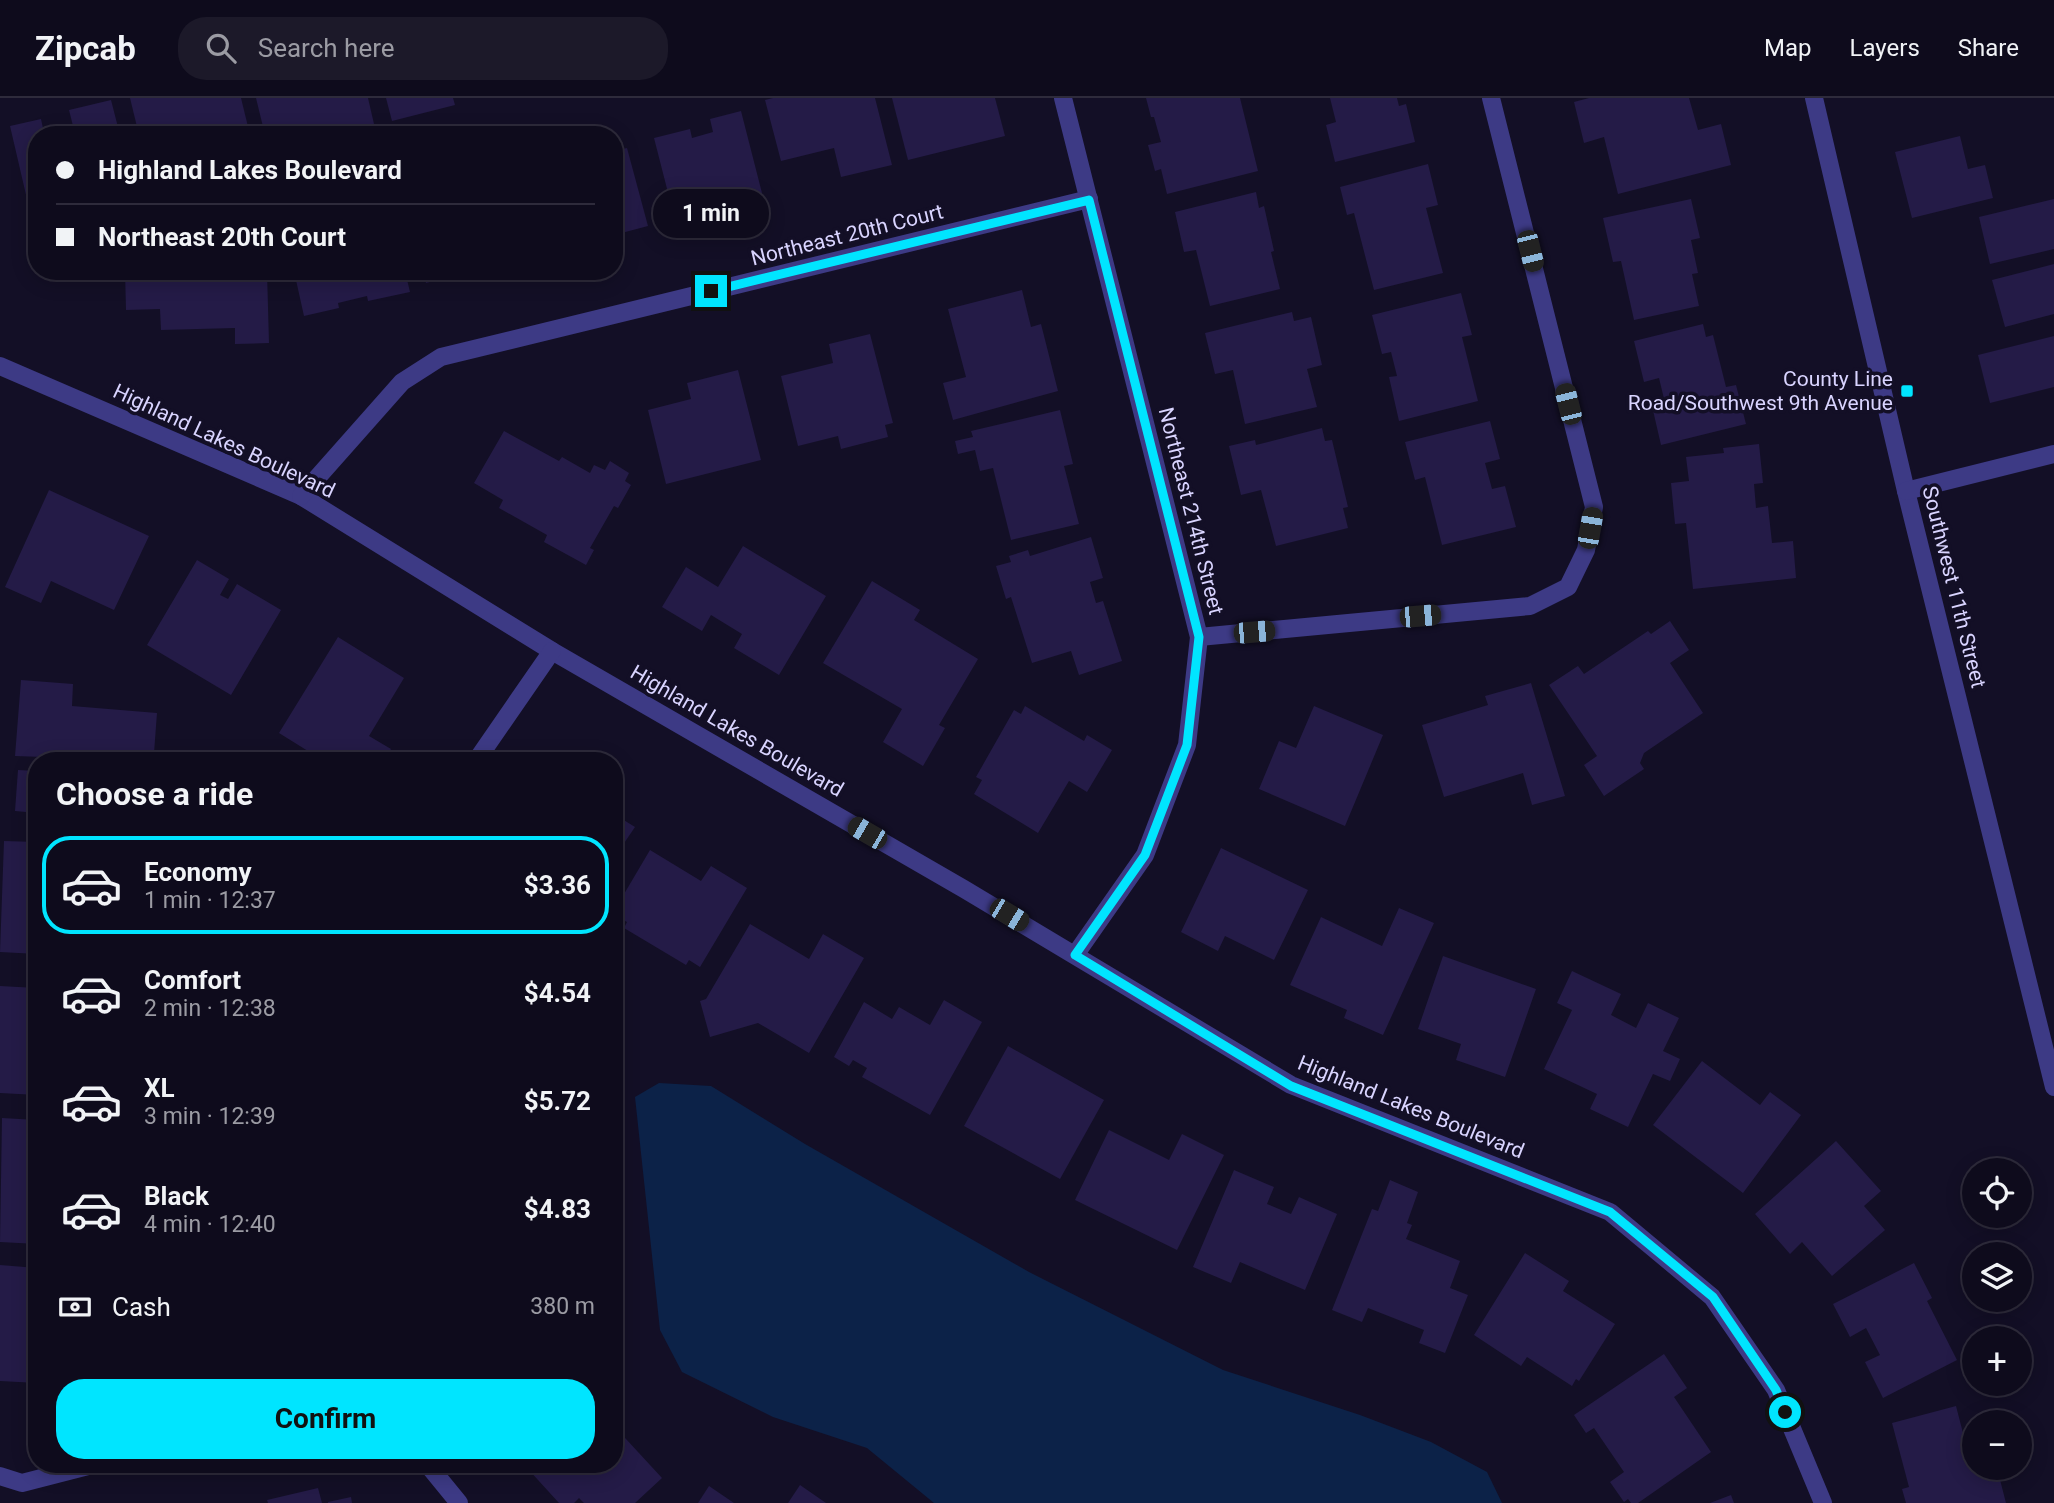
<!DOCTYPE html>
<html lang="en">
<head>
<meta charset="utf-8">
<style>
  body { margin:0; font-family:Roboto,sans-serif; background:#1c1929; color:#f1f3f6; height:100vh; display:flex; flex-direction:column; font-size:26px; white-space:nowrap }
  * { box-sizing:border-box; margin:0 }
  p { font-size:23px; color:#9b9ba3 }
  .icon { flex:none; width:38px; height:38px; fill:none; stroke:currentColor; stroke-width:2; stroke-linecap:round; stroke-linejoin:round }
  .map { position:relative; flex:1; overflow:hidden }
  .sheet { position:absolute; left:28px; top:654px; width:595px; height:721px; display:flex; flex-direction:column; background:#0e0b1c; border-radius:28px; box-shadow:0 4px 18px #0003,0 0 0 2px #2e2b3b }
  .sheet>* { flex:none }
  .hud { position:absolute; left:28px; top:28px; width:595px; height:154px; border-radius:28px; box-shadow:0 4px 18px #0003,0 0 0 2px #2e2b3b; display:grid; align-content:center; height:154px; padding:0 28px; background:#0e0b1c }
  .tools { position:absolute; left:1962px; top:1060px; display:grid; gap:14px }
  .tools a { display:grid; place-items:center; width:70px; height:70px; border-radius:50%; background:#0e0b1c; box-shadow:0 4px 18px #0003,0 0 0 2px #2e2b3b; font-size:35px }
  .end { position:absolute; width:32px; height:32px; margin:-16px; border:9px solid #00e5ff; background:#111; box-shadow:0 0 0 4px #111 }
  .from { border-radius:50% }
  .bubble { position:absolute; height:49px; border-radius:24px; background:#0e0b1c; box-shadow:0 4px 18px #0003,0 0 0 2px #2e2b3b; font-size:23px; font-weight:700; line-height:49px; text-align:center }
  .car { position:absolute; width:21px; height:42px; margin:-21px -10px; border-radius:9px; box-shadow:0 0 5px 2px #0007; background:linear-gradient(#222 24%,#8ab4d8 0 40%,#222 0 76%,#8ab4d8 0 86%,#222 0) }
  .hud b { display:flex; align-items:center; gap:24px; height:66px; font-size:26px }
  .hud b+b { border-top:2px solid #2e2b3b }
  .hud i { width:18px; height:18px; background:#f1f3f6 }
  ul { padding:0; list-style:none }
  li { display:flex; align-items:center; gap:21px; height:98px; margin:0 14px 10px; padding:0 14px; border:4px solid transparent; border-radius:28px }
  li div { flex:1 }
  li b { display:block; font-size:26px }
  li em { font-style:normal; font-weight:700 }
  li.active { border-color:#00e5ff }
  li>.icon { width:63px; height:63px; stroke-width:1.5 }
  h2 { padding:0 28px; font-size:32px; line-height:84px }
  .pay { display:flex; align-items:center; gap:18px; height:77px; padding:0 28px; font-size:26px }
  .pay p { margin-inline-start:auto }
  .primary-button { display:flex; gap:14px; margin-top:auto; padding:14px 28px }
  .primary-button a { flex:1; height:80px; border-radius:28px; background:#00e5ff; color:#111; font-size:28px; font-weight:700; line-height:80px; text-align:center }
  header { display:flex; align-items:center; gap:42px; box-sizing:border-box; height:98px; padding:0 35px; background:#0e0b1c; border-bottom:2px solid #2e2b3b }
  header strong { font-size:33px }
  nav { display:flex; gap:38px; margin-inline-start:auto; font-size:24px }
  .search { width:490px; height:63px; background:#1c1929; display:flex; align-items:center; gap:18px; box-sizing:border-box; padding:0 24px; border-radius:28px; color:#9b9ba3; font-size:26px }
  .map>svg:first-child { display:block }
  .water { fill:#0c2248 }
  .building { fill:#241b47 }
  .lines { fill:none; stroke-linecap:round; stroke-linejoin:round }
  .street { stroke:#3d3a85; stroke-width:18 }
  .route { stroke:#00e5ff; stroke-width:9 }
  .poi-dot { fill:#00e5ff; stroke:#130f26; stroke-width:2.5 }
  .labels { text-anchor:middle; stroke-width:7; stroke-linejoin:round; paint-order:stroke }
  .street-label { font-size:21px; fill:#d9d4ff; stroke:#130f26 }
  .poi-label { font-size:21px; fill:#d9d4ff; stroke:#130f26; text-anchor:end }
</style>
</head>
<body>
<header>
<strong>Zipcab</strong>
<div class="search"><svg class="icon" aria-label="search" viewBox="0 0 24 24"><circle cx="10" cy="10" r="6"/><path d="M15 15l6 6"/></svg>Search here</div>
<nav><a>Map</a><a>Layers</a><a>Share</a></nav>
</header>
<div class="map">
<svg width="2054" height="1405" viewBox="0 0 2054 1405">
  <rect width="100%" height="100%" fill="#130f26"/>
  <!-- water -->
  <polygon class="water" points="659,985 711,988 805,1046 1029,1174 1223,1272 1360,1317 1431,1344 1487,1374 1502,1405 934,1405 867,1350 773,1319 682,1274 660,1232 635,999"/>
  <!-- building -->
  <g class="building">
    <polygon points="130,0 241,0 250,37 139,37"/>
    <polygon points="256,0 368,0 374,26 342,34 340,29 310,37 265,37"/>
    <polygon points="386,0 453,0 455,7 392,23"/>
    <polygon points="773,0 875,0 892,67 841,79 834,50 781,63 765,2"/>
    <polygon points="892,0 995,0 1005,38 908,62"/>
    <polygon points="1146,0 1240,0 1258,73 1167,96 1161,71 1155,73 1148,47 1161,44 1154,19 1151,19"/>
    <polygon points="1330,0 1397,0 1399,8 1406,6 1415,44 1335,64 1326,27 1336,24"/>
    <polygon points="1589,0 1689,0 1698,32 1721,26 1731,67 1618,96 1604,39 1584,45 1574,4"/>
    <polygon points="111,2 120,37 37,37 37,112 30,114 10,28 41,21 44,35 73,28 69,12"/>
    <polygon points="741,13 763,99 675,122 654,40 690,31 692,40 713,34 710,21"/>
    <polygon points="1960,38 1968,71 1985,67 1993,100 1912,120 1895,54"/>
    <polygon points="627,50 648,128 614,137 614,53"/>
    <polygon points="1428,66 1438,107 1426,110 1443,175 1374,192 1354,115 1347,117 1340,89"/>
    <polygon points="1256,94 1259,110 1264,108 1274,153 1271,154 1280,191 1210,208 1196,152 1184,154 1175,114"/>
    <polygon points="1691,101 1700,140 1691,142 1698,175 1692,176 1699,208 1634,222 1621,163 1613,164 1603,120"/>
    <polygon points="2054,101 2054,151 1990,166 1979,119"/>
    <polygon points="2054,166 2054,216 2005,229 1992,182"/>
    <polygon points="125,173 267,173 269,245 235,246 235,230 161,232 160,211 126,212"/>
    <polygon points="294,173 405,173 410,194 368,203 367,198 338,205 339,210 304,218"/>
    <polygon points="423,173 460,173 461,176 426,185"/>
    <polygon points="1022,192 1031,229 1041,226 1058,293 953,322 943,285 966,279 948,211"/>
    <polygon points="1461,195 1472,237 1462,239 1478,303 1399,323 1389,279 1397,278 1391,254 1382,256 1372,217"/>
    <polygon points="1292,214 1294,223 1311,219 1322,267 1307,271 1317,309 1245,326 1233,272 1215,276 1205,235"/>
    <polygon points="1703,226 1706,239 1713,237 1726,289 1736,287 1746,326 1661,347 1652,308 1665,305 1659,280 1644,284 1634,243"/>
    <polygon points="870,236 893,325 885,327 888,339 841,351 838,338 798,348 781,278 833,265 829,246"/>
    <polygon points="2054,238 2054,289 1990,305 1978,257"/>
    <polygon points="738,272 761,362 666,386 648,312 691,301 687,285"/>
    <polygon points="1060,312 1073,366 1064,368 1079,426 1011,442 993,370 980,373 975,352 958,356 955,343 973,339 971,333"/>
    <polygon points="1490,323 1500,361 1485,365 1492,391 1505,388 1516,429 1442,447 1425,379 1415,382 1405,344"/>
    <polygon points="1322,330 1325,343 1332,342 1348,409 1343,410 1348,430 1276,448 1261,392 1241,397 1229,348 1255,342 1256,347"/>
    <polygon points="504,333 559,363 562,359 590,375 594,367 605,372 610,363 629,375 625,383 631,387 618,410 614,408 590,450 594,452 586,467 544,444 547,437 499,410 503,402 474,385"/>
    <polygon points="1759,346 1763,385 1754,386 1756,410 1768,408 1772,445 1793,443 1796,480 1693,491 1686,425 1675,426 1671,385 1689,383 1686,359 1724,355 1723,350"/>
    <polygon points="49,392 149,438 114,512 51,483 41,505 5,489"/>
    <polygon points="1091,439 1103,480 1090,484 1096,505 1103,503 1122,563 1079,577 1071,553 1032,565 1011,499 1006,501 996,468 1011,464 1009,458 1028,452 1030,458"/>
    <polygon points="743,448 826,498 779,577 734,550 742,536 711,517 702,533 662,509 686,469 718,489"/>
    <polygon points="197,462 229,481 220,497 228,501 237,486 281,512 231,597 147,547"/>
    <polygon points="872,483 920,512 914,522 978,561 939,627 945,630 923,668 883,644 902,611 823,565"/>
    <polygon points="1670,523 1689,552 1670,565 1703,615 1644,655 1640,665 1644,671 1604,698 1584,667 1597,658 1549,587 1578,568 1584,576 1648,533 1651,536"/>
    <polygon points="338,539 404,580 369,638 391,651 383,663 324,663 279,635"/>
    <polygon points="21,582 73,586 72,608 157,615 154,655 107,652 107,663 42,663 43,659 15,658"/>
    <polygon points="1531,585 1565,698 1532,707 1523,675 1444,699 1422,627 1488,607 1485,598"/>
    <polygon points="1025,608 1084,643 1087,637 1112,652 1087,694 1069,683 1038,735 974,696 982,682 976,679 1014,612 1021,616"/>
    <polygon points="1314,608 1383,637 1345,728 1259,691 1279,643 1296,650"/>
    <polygon points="18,672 37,673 37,715 15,713"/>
    <polygon points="614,716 635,729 614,760"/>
    <polygon points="4,743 37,744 37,856 0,854"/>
    <polygon points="1221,750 1308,792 1274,862 1225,838 1218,853 1181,834"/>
    <polygon points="650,752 701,783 711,768 747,790 700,869 689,862 686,867 624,830 627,824 614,817 614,813"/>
    <polygon points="1399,810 1434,825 1383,937 1344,920 1347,912 1290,887 1321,819 1382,848"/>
    <polygon points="750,826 809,861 823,836 864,860 809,955 758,925 710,939 700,903 706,901"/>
    <polygon points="1443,858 1536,891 1505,979 1456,962 1461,946 1418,931"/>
    <polygon points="1572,873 1621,896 1611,917 1636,930 1648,905 1679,920 1663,953 1680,961 1670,983 1653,976 1628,1029 1590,1011 1597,996 1544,971 1572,912 1557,905"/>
    <polygon points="0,888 37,890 37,997 0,995"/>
    <polygon points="944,902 982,924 930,1017 862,979 867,970 853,962 849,968 834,959 864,904 892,921 899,909 930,927"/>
    <polygon points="1008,948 1104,1002 1060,1081 964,1028"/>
    <polygon points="1702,963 1760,1007 1770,994 1801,1017 1743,1095 1653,1027"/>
    <polygon points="2,1020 37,1022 37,1146 0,1144"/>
    <polygon points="1109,1032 1169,1062 1182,1036 1224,1057 1177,1152 1075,1102"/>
    <polygon points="1836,1043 1881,1093 1864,1108 1885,1132 1832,1178 1802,1144 1790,1156 1755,1116"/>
    <polygon points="1234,1072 1274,1089 1267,1106 1291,1116 1299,1099 1337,1116 1305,1192 1240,1164 1231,1185 1193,1169"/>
    <polygon points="1390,1082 1418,1094 1407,1125 1412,1127 1406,1141 1460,1163 1450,1190 1468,1197 1445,1255 1419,1245 1424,1232 1368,1210 1362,1224 1332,1212 1372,1111 1378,1113"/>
    <polygon points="1525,1155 1569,1183 1563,1193 1615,1226 1579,1283 1576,1281 1572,1288 1527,1259 1521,1268 1474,1237"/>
    <polygon points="1914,1165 1932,1200 1927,1203 1957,1262 1883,1300 1865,1264 1880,1257 1866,1230 1850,1239 1833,1206"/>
    <polygon points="0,1167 37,1170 37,1285 0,1283"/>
    <polygon points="1664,1256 1687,1290 1674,1299 1711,1354 1638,1405 1631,1405 1628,1401 1624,1404 1610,1384 1624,1374 1594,1330 1586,1335 1574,1317"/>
    <polygon points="1956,1308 1963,1335 1974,1332 1974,1370 1997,1370 2006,1405 1906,1405 1902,1391 1909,1389 1892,1325"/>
    <polygon points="614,1328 662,1380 635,1405 584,1405 579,1400 574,1405 559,1405 528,1371 532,1367 614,1367"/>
    <polygon points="800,1387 826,1405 788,1405"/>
    <polygon points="709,1388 734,1405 698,1405"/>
    <polygon points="318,1390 322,1405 268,1405 267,1402"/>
    <polygon points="1731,1397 1734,1405 1710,1405"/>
    <polygon points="351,1399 352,1405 328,1405 328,1404"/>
  </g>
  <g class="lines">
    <!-- street -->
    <g class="street">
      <polyline points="1063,0 1199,539 1187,647 1145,757 1075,857"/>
      <polyline points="1814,0 1906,393 2054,989"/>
      <polyline points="0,268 301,398 552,553 964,791 1291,987 1610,1114 1712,1199 1776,1292 1823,1405"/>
      <polyline points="1906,393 2054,356"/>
      <polyline points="301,398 402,284 441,259 1089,101"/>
      <polyline points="1199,539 1530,508 1568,489 1586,452 1594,409 1491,0"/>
      <polyline points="476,663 552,553"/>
      <polyline points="428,1367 459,1405"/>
      <polyline points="0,1378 22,1385 92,1367"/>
    </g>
  </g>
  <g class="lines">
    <!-- route -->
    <polyline class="route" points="711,193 1089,102 1199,539 1187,647 1145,757 1075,857 1291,988 1610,1114 1713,1199 1776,1292 1785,1314"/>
  </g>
  <!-- markers -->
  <rect class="poi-dot" x="1900" y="286" width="14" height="14" rx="3.5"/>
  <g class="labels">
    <!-- street labels -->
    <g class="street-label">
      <text transform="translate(847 137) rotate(-14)" y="7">Northeast 20th Court</text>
      <text transform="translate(224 343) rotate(25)" y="7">Highland Lakes Boulevard</text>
      <text transform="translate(1191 413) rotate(76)" y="7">Northeast 214th Street</text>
      <text transform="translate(1954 489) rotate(76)" y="7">Southwest 11th Street</text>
      <text transform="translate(737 633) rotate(30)" y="7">Highland Lakes Boulevard</text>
      <text transform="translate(1411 1009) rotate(22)" y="7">Highland Lakes Boulevard</text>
    </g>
    <!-- poi labels -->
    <g class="poi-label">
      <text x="1893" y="288">County Line<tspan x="1893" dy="24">Road/Southwest 9th Avenue</tspan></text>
    </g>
  </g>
</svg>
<div class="tools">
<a><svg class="icon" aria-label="locate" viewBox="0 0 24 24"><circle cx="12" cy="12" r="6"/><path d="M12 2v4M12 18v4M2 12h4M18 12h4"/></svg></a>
<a><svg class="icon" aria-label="layers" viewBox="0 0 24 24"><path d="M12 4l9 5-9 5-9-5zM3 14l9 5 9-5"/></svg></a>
<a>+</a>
<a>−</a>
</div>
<i class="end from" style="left:1785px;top:1314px"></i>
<i class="end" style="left:711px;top:193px"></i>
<div class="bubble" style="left:653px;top:91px;width:116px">1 min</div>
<i class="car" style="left:1530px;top:153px;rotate:166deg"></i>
<i class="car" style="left:1568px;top:306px;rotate:346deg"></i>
<i class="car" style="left:1590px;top:430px;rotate:10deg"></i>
<i class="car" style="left:1420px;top:518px;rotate:85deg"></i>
<i class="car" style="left:1254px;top:534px;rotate:85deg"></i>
<i class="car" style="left:867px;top:735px;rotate:300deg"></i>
<i class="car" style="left:1009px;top:817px;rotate:121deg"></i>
<div class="hud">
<b><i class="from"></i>Highland Lakes Boulevard</b>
<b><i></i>Northeast 20th Court</b>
</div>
<section class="sheet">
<h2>Choose a ride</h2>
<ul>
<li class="active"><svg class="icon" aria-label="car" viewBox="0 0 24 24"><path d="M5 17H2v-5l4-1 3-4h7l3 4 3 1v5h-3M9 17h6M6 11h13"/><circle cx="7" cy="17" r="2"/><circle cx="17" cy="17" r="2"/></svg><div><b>Economy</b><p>1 min · 12:37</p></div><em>$3.36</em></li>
<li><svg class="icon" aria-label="car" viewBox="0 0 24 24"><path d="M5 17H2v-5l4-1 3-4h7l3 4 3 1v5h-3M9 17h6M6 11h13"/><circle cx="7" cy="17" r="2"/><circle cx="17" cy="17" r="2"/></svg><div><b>Comfort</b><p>2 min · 12:38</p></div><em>$4.54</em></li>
<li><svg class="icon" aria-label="car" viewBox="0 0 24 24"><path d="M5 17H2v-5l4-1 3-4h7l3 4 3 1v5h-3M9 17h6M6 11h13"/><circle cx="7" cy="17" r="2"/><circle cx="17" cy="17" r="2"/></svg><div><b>XL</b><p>3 min · 12:39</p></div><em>$5.72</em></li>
<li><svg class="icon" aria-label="car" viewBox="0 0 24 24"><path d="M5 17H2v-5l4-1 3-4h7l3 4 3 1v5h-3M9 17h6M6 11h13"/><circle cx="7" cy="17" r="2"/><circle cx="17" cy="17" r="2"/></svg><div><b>Black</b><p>4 min · 12:40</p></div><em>$4.83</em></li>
</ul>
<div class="pay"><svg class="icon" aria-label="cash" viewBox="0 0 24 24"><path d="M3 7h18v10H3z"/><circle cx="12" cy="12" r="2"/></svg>Cash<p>380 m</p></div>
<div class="primary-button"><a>Confirm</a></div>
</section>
</div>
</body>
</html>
